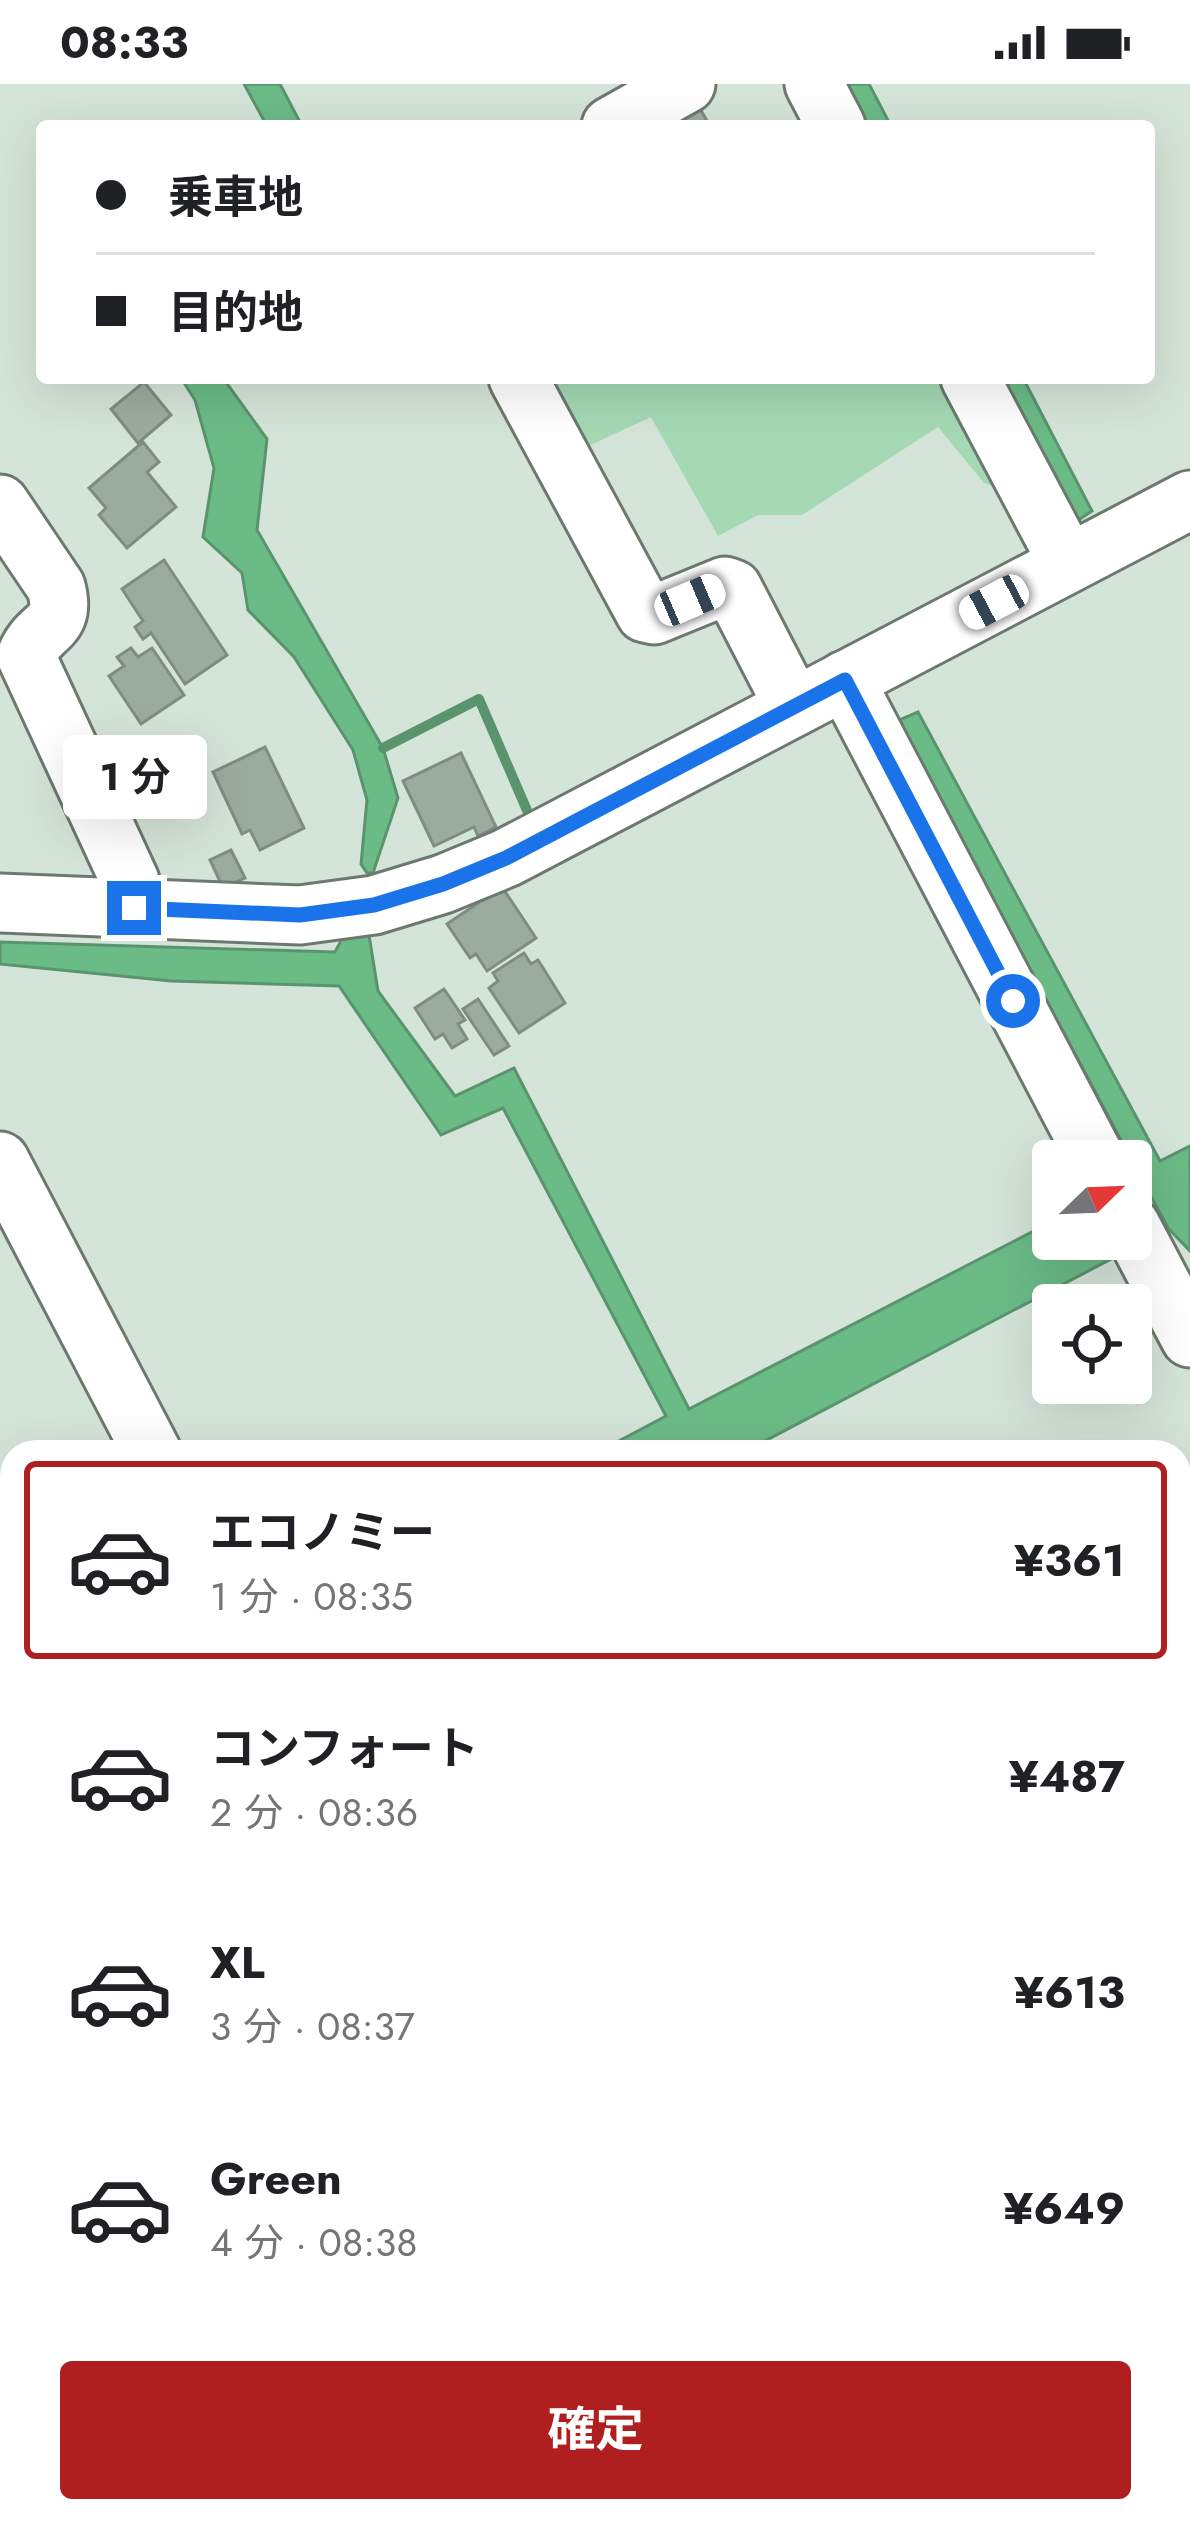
<!DOCTYPE html>
<html lang="ja">
<head>
<meta charset="utf-8">
<style>
  body { margin:0; font-family:Jost,"Noto Sans JP",sans-serif; background:#f6f6f6; color:#202124; height:100vh; display:flex; flex-direction:column; font-size:45px; white-space:nowrap }
  * { box-sizing:border-box; margin:0 }
  p { font-size:39px; color:#757577 }
  .icon { flex:none; width:66px; height:66px; fill:none; stroke:currentColor; stroke-width:2; stroke-linecap:round; stroke-linejoin:round }
  .map { position:relative; flex:1; overflow:hidden }
  .panel { position:absolute; left:0px; top:1356px; width:1191px; height:1083px; display:flex; flex-direction:column; background:#fff; border-radius:36px 36px 0 0; box-shadow:0 12px 48px #0002 }
  .panel>* { flex:none }
  .hud { position:absolute; left:36px; top:36px; width:1119px; height:264px; border-radius:12px; box-shadow:0 12px 48px #0002; display:grid; align-content:center; height:264px; padding:0 60px; background:#fff }
  .needle { width:78px; rotate:67deg }
  .fabs { position:absolute; left:1032px; top:1056px; display:grid; gap:24px }
  .fabs a { display:grid; place-items:center; width:120px; height:120px; border-radius:12px; background:#fff; box-shadow:0 12px 48px #0002; font-size:60px }
  .end { position:absolute; width:54px; height:54px; margin:-27px; border:15px solid #1a73e8; background:#fff; box-shadow:0 0 0 6px #fff }
  .from { border-radius:50% }
  .bubble { position:absolute; height:84px; border-radius:12px; background:#fff; box-shadow:0 12px 48px #0002; font-size:39px; font-weight:700; line-height:84px; text-align:center }
  .car { position:absolute; width:36px; height:72px; margin:-36px -18px; border-radius:15px; box-shadow:0 0 9px 3px #0007; background:linear-gradient(#fff 24%,#345 0 40%,#fff 0 76%,#345 0 86%,#fff 0) }
  .hud b { display:flex; align-items:center; gap:42px; height:114px; font-size:45px }
  .hud b+b { border-top:3px solid #e0e0e0 }
  .hud i { width:30px; height:30px; background:#202124 }
  ul { padding:21px 0 0; list-style:none }
  li { display:flex; align-items:center; gap:36px; height:198px; margin:0 24px 18px; padding:0 36px; border:6px solid transparent; border-radius:12px }
  li div { flex:1 }
  li b { display:block; font-size:45px }
  li em { font-style:normal; font-weight:700 }
  li.active { border-color:#b01f20 }
  li>.icon { width:108px; height:108px; stroke-width:1.5 }
  .button { display:flex; gap:24px; margin-top:auto; padding:24px 60px }
  .button a { flex:1; height:138px; border-radius:12px; background:#b01f20; color:#fff; font-size:48px; font-weight:700; line-height:138px; text-align:center }
  .status { display:flex; justify-content:space-between; align-items:center; height:84px; padding:0 60px; background:#fff; direction:ltr }
  .status svg { height:33px; fill:currentColor }
  .map>svg:first-child { display:block }
  .green { fill:#a4d9b4 }
  .water { fill:#6bbb87; stroke:#5a946e; stroke-width:3 }
  .lines { fill:none; stroke-linecap:round; stroke-linejoin:round }
  .stream { stroke:#5a946e; stroke-width:10 }
  .building { fill:#9caba0; stroke:#7f8c82; stroke-width:3 }
  .minor-casing { stroke:#6c796f; stroke-width:63 }
  .minor { stroke:#fff; stroke-width:57 }
  .route { stroke:#1a73e8; stroke-width:15 }
</style>
</head>
<body>
<div class="status"><b>08:33</b><svg viewBox="0 0 49 12"><path d="M0 12V9h3v3zM5 12V6h3v6zM10 12V3h3v9zM15 12V0h3v12zM26 1h20v11H26zM47 4h2v5h-2z"/></svg></div>
<div class="map">
<svg width="1190" height="2438" viewBox="0 0 1190 2438">
  <rect width="100%" height="100%" fill="#d5e4d9"/>
  <!-- green -->
  <polygon class="green" points="539,294 958,294 1016,409 984,399 938,343 802,431 758,431 718,452 651,333 580,366"/>
  <!-- water -->
  <g class="water">
    <polygon points="244,0 280,0 302,42 267,42"/>
    <polygon points="840,0 869,0 891,42 862,42"/>
    <polygon points="181,294 223,294 267,355 257,446 383,664 398,714 373,789 367,789 361,780 367,716 353,666 294,573 248,526 242,489 203,453 214,384 195,316"/>
    <polygon points="994,294 1023,294 1092,427 1071,441"/>
    <polygon points="918,628 1160,1077 1190,1062 1190,1167 1168,1144 897,637"/>
    <polygon points="369,851 378,907 455,1012 514,984 689,1325 1053,1137 1053,1155 1102,1155 1111,1175 744,1368 598,1368 666,1332 503,1024 441,1051 339,902 171,897 0,880 0,858 335,868 343,853"/>
    <polygon points="12,1670 12,1726 0,1731 0,1676"/>
    <polygon points="0,1963 12,1981 12,2087 0,2068"/>
    <polygon points="48,2427 132,2427 139,2438 31,2438"/>
  </g>
  <g class="lines">
    <!-- stream -->
    <g class="stream">
      <polyline points="383,664 479,615 532,738"/>
      <polyline points="0,2168 12,2187"/>
      <polyline points="709,2438 729,2427"/>
    </g>
  </g>
  <!-- building -->
  <g class="building">
    <polygon points="699,23 710,42 665,42"/>
    <polygon points="144,298 171,331 138,359 111,325"/>
    <polygon points="143,358 159,378 147,388 176,423 127,464 99,431 106,424 89,404"/>
    <polygon points="164,476 227,571 185,600 151,549 143,555 135,543 143,537 122,505"/>
    <polygon points="131,564 138,573 152,564 184,611 141,640 109,592 124,582 117,573"/>
    <polygon points="265,663 304,744 260,766 250,746 242,750 213,688"/>
    <polygon points="461,669 496,743 478,752 474,743 434,762 403,697"/>
    <polygon points="231,766 245,794 223,804 210,776"/>
    <polygon points="502,803 536,854 487,887 476,870 470,874 447,840"/>
    <polygon points="524,869 531,880 538,876 565,919 519,949 489,904 498,897 493,889"/>
    <polygon points="444,905 465,936 458,940 467,955 452,964 443,950 435,955 415,924"/>
    <polygon points="478,915 509,962 494,971 463,925"/>
  </g>
  <g class="lines">
    <defs>
      <g id="minor">
        <polyline points="814,0 836,42"/>
        <polyline points="611,42 686,0"/>
        <polyline points="518,294 645,529 654,531 725,502 733,505 794,623"/>
        <polyline points="970,294 1068,479"/>
        <path d="M0 420 56 503C68 546 38 540 26 572L130 797 133 824"/>
        <polyline points="845,596 1097,1077"/>
        <polyline points="0,819 300,831 374,821 443,800 506,774 1190,416"/>
        <polyline points="0,1077 152,1368"/>
        <polyline points="1131,1142 1190,1254"/>
        <polyline points="0,2127 12,2146"/>
        <polyline points="1179,2159 1190,2153"/>
        <polyline points="191,2427 198,2438"/>
        <polyline points="657,2438 677,2427"/>
      </g>
    </defs>
    <!-- minor casing -->
    <use href="#minor" class="minor-casing"/>
    <!-- minor -->
    <use href="#minor" class="minor"/>
  </g>
  <g class="lines">
    <!-- route -->
    <polyline class="route" points="134,824 300,831 374,821 443,800 506,774 845,596 1013,917"/>
  </g>
</svg>
<div class="fabs">
<a><svg class="needle" viewBox="-14 -14 28 28"><path d="M0-13l5 13h-10z" fill="#e53935"/><path d="M0 13l5-13h-10z" fill="#757577"/></svg></a>
<a><svg class="icon" aria-label="locate" viewBox="0 0 24 24"><circle cx="12" cy="12" r="6"/><path d="M12 2v4M12 18v4M2 12h4M18 12h4"/></svg></a>
</div>
<i class="end from" style="left:1013px;top:917px"></i>
<i class="end" style="left:134px;top:824px"></i>
<div class="bubble" style="left:63px;top:651px;width:144px">1 分</div>
<i class="car" style="left:690px;top:516px;rotate:67deg"></i>
<i class="car" style="left:994px;top:518px;rotate:242deg"></i>
<div class="hud">
<b><i class="from"></i>乗車地</b>
<b><i></i>目的地</b>
</div>
<section class="panel">
<ul>
<li class="active"><svg class="icon" aria-label="car" viewBox="0 0 24 24"><path d="M5 17H2v-5l4-1 3-4h7l3 4 3 1v5h-3M9 17h6M6 11h13"/><circle cx="7" cy="17" r="2"/><circle cx="17" cy="17" r="2"/></svg><div><b>エコノミー</b><p>1 分 · 08:35</p></div><em>¥361</em></li>
<li><svg class="icon" aria-label="car" viewBox="0 0 24 24"><path d="M5 17H2v-5l4-1 3-4h7l3 4 3 1v5h-3M9 17h6M6 11h13"/><circle cx="7" cy="17" r="2"/><circle cx="17" cy="17" r="2"/></svg><div><b>コンフォート</b><p>2 分 · 08:36</p></div><em>¥487</em></li>
<li><svg class="icon" aria-label="car" viewBox="0 0 24 24"><path d="M5 17H2v-5l4-1 3-4h7l3 4 3 1v5h-3M9 17h6M6 11h13"/><circle cx="7" cy="17" r="2"/><circle cx="17" cy="17" r="2"/></svg><div><b>XL</b><p>3 分 · 08:37</p></div><em>¥613</em></li>
<li><svg class="icon" aria-label="car" viewBox="0 0 24 24"><path d="M5 17H2v-5l4-1 3-4h7l3 4 3 1v5h-3M9 17h6M6 11h13"/><circle cx="7" cy="17" r="2"/><circle cx="17" cy="17" r="2"/></svg><div><b>Green</b><p>4 分 · 08:38</p></div><em>¥649</em></li>
</ul>
<div class="button"><a>確定</a></div>
</section>
</div>
</body>
</html>
